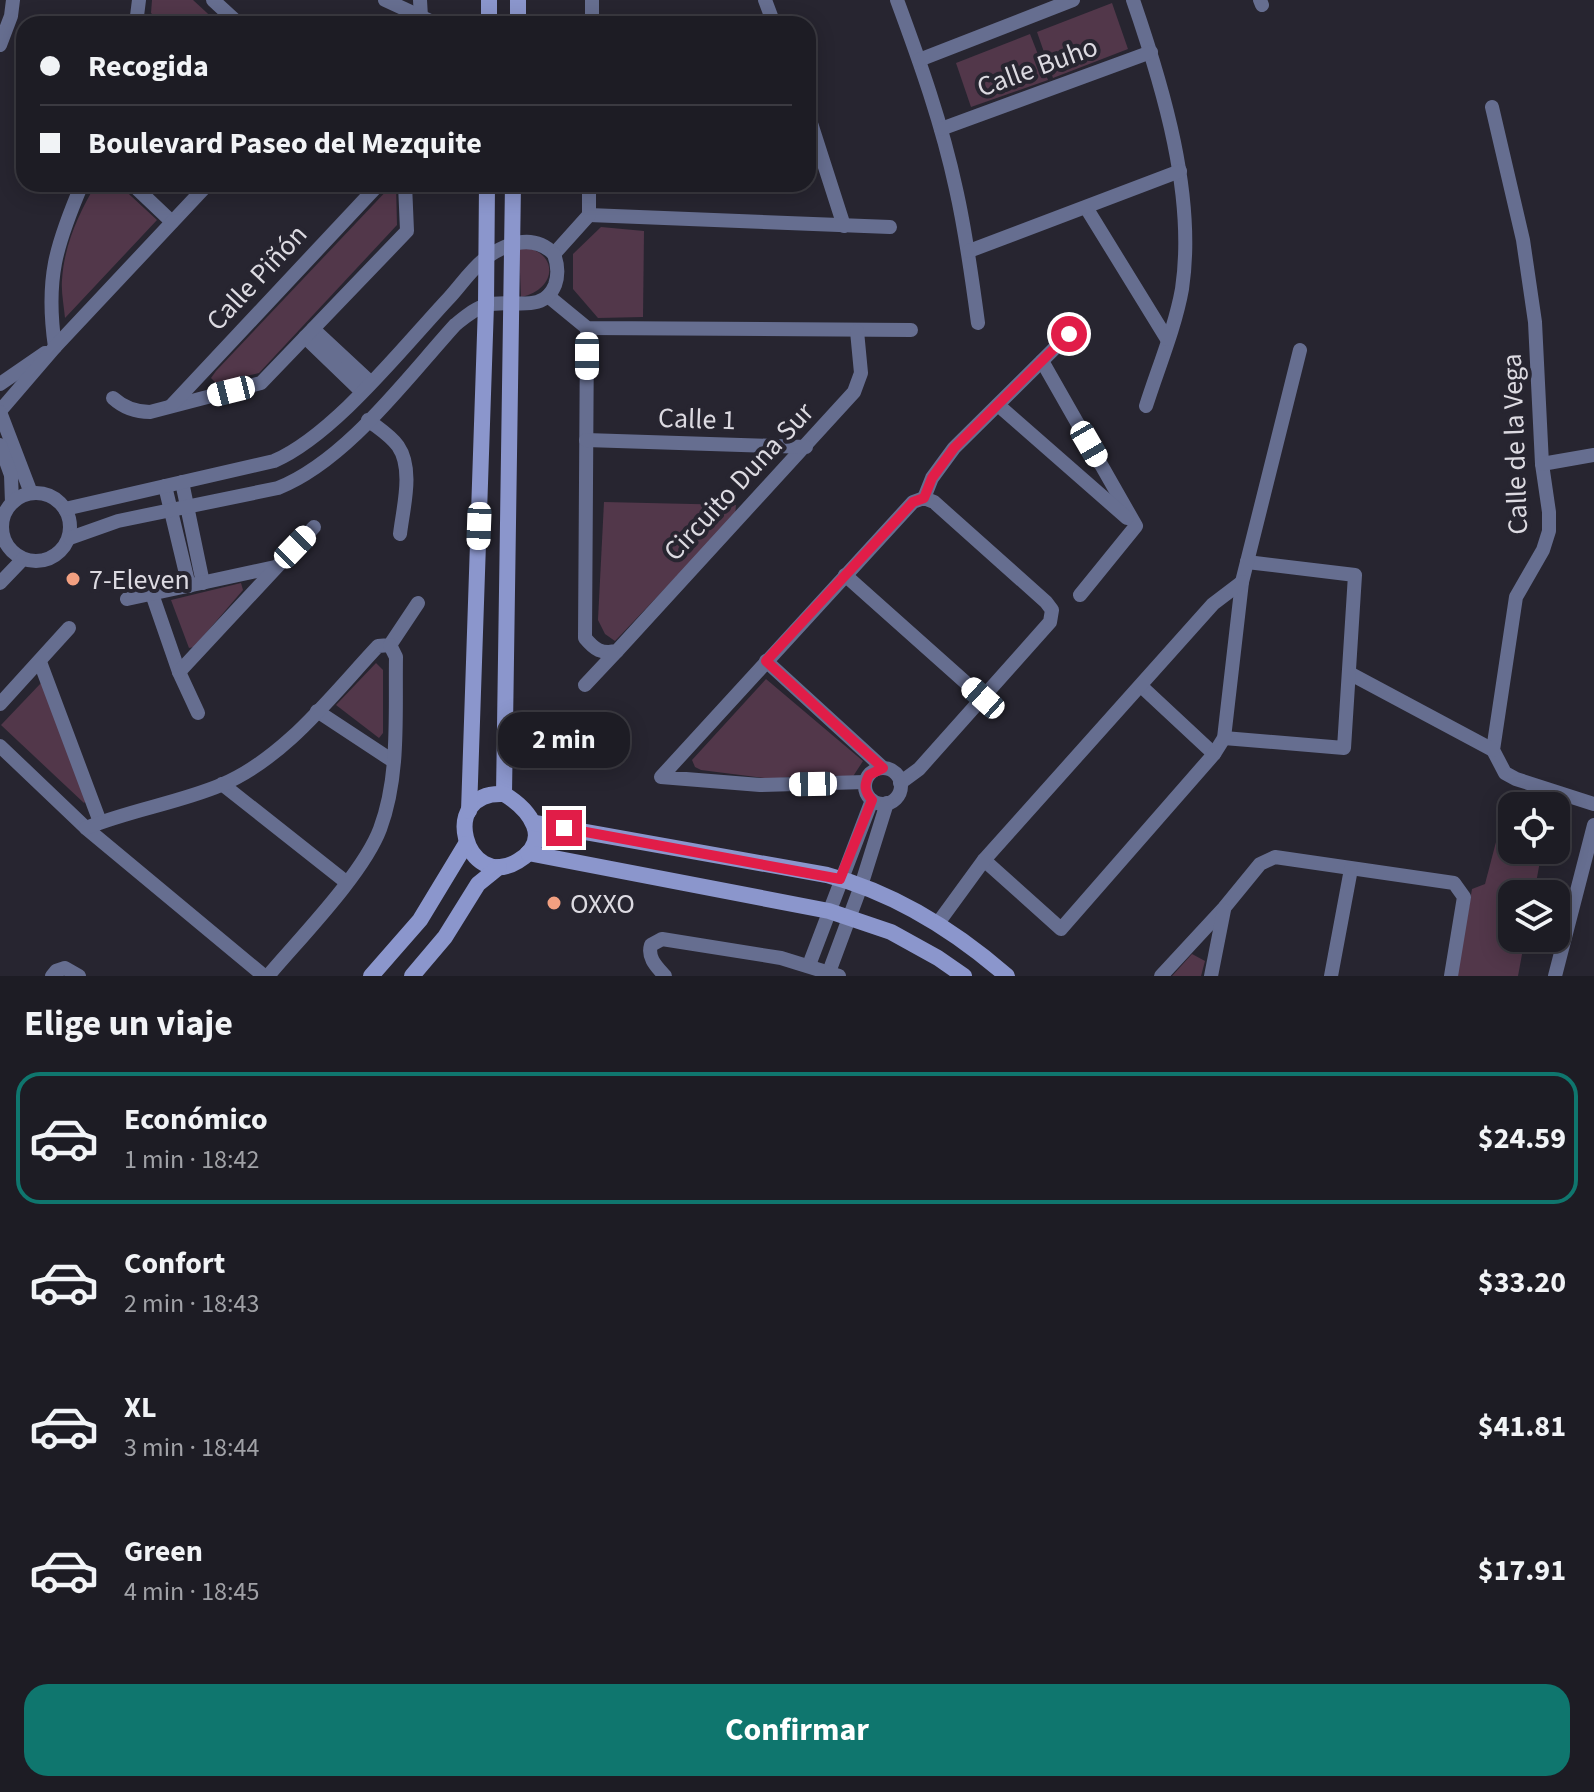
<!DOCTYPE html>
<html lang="es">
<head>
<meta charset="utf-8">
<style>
  body { margin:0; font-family:"Source Sans 3",sans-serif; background:#25252c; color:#f1f3f6; height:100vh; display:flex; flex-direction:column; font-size:30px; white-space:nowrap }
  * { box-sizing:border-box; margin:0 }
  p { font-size:26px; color:#a0a1a6 }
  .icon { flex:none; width:44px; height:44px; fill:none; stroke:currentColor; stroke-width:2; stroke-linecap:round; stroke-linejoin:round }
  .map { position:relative; height:976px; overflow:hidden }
  .panel { display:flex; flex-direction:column; background:#1d1c24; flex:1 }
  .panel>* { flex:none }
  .guide { position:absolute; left:16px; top:16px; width:800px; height:176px; border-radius:24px; box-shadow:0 4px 20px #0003,0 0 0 2px #3b3a41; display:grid; align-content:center; height:176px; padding:0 24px; background:#1d1c24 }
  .controls { position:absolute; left:1498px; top:792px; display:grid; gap:16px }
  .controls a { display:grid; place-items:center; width:72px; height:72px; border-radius:16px; background:#1d1c24; box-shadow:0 4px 20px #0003,0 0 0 2px #3b3a41; font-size:40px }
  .end { position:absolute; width:36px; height:36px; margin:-18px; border:10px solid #e11d48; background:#fff; box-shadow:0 0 0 4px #fff }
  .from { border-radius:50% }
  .bubble { position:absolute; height:56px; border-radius:24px; background:#1d1c24; box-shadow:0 4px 20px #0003,0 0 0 2px #3b3a41; font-size:26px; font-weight:700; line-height:56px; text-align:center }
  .car { position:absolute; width:24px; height:48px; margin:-24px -12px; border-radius:10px; box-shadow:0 0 6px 2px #0007; background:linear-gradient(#fff 24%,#345 0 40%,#fff 0 76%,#345 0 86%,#fff 0) }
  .guide b { display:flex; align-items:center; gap:28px; height:76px; font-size:30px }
  .guide b+b { border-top:2px solid #3b3a41 }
  .guide i { width:20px; height:20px; background:#f1f3f6 }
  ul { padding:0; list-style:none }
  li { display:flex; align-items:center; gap:24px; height:132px; margin:0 16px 12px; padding:0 8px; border:4px solid transparent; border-radius:24px }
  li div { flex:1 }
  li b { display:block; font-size:30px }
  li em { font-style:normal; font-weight:700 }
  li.current { border-color:#0f766e }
  li>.icon { width:72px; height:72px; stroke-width:1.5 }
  h2 { padding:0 24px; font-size:36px; line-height:96px }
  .primary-button { display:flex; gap:16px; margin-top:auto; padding:16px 24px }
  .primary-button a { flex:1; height:92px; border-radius:24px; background:#0f766e; color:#fff; font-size:32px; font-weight:700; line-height:92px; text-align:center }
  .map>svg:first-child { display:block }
  .green { fill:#52374a }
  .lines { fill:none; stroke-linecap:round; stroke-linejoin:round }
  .street { stroke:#666e90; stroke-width:14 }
  .secondary { stroke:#8b96cc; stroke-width:16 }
  .route { stroke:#e11d48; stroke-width:10 }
  .poi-dot { fill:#f2a081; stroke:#272530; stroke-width:3 }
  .labels { text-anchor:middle; stroke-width:8; stroke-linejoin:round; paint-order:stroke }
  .street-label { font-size:28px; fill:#dcdae1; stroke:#272530 }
  .poi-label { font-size:28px; fill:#dcdae1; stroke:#272530; text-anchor:start }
</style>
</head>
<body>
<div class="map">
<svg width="1594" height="976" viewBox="0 0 1594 976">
  <rect width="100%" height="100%" fill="#272530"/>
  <!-- green -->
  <g class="green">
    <polygon points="152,0 193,0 219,24 162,24 151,13"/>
    <polygon points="1112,3 1128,49 1053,78 1037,32"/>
    <polygon points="1030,34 1048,80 971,107 956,63"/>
    <path d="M96 184H118L157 220 65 318C64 306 61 292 62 280 64 245 79 213 96 184Z"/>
    <polygon points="396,185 397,225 259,373 216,383 211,378 216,371 391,186"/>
    <polygon points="601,227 644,231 643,317 598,318 573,289 573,254"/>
    <path d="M519 247C559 249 559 289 521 297Z"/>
    <polygon points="604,502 736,505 735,515 615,641 605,634 598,620"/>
    <polygon points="241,583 243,590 194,647 189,648 171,600"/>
    <polygon points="376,663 383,670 383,733 379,738 336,705"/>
    <polygon points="766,679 863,761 852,778 818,773 773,779 701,770 695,767 692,760"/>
    <polygon points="42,682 89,798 84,803 1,725"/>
    <polygon points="1496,842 1512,844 1512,850 1542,850 1534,894 1512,894 1512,938 1525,938 1518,976 1457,976 1472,889 1485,884"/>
    <polygon points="1192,954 1205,961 1201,976 1172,976"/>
  </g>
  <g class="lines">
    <!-- street -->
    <g class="street">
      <polyline points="213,0 239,24"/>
      <polyline points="385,0 437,24"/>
      <polyline points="420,0 421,17"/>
      <polyline points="765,0 774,24"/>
      <path d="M897 0C920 62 942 124 956 189 966 233 972 278 978 323"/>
      <path d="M1133 0C1163 87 1196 196 1182 289 1175 328 1158 368 1146 406"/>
      <polyline points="1260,0 1262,5"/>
      <polyline points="136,24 139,0"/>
      <polyline points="592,24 592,0"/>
      <polyline points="0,45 11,16 13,0"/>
      <polyline points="919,60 1073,0"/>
      <polyline points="1492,107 1523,240 1535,322 1542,464 1549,512 1549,531 1543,550 1516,597 1493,750 1505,773 1516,779 1594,804"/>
      <polyline points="808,114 844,226"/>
      <polyline points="941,129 1151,52"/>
      <polyline points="132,184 172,222"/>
      <polyline points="1087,209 1167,339"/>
      <polyline points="589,215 890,227"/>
      <polyline points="969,251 1180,171"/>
      <polyline points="554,254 589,215 589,184"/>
      <polyline points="548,296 587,328 911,330"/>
      <path d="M587 328 585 638C595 650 601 654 617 651L854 392 861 373 857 331"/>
      <polyline points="313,329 370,382"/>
      <polyline points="305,337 361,391"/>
      <path d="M55 347C45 279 56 245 82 184"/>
      <polyline points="1042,361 1136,526 1080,595"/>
      <polyline points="0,384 45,353"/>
      <path d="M113 398C124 408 135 412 150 412L261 383 407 231 405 184"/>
      <polyline points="998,405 1127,518"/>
      <polyline points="171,406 379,184"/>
      <polyline points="0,411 55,347 208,184"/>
      <polyline points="0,412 31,493"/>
      <path d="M368 420C378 428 390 435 398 446 414 469 403 508 400 534"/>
      <polyline points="586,440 806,447"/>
      <polyline points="0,445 11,475 12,503"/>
      <polyline points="1542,464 1594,455"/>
      <polyline points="182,482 203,583"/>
      <polyline points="165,486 189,586"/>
      <circle cx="36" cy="527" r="34"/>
      <polyline points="924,498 932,478 954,448 1069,334"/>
      <path d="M65 509 274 461C334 435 403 347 449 298 461 285 473 267 487 257 509 242 534 234 554 254"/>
      <path d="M70 538 118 521 278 488C346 461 406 379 455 325 465 317 475 308 487 305 510 298 543 315 555 285 559 274 558 265 554 254"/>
      <polyline points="845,575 983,698"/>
      <polyline points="0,583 23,559"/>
      <polyline points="152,594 179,672 198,713"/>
      <polyline points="127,599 275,567"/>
      <polyline points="766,661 883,768"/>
      <polyline points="40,662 100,822"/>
      <polyline points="179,672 314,527"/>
      <polyline points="1349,673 1493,750"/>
      <polyline points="585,685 617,651"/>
      <polyline points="1141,686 1214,754"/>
      <polyline points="0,704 69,628"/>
      <polyline points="317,711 393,761"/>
      <polyline points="1224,738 1344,748 1355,575 1247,562"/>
      <polyline points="0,746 86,828 264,976"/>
      <circle cx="883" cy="786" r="18"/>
      <polyline points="865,782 760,785 661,777 913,502 924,498 934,502 1046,602 1052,610 1050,622 919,769 900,783"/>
      <polyline points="222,784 346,882"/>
      <path d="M86 828C130 810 178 803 221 785 285 758 332 695 378 646L390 645 418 603"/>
      <polyline points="984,860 1061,929 1214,754 1224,738 1242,582 1300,350"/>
      <polyline points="938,923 984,860 1213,604 1242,582"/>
      <polyline points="809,965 872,800"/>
      <polyline points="829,972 861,886 887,803"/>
      <polyline points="52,976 56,971 65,968 79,976"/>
      <path d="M268 976C300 938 363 874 380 829 400 776 395 713 396 657L390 645"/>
      <path d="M665 976C657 967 647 958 651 945L662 939 781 958 839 976"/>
      <polyline points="1161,976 1224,908 1260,864 1275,857 1454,883 1464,897 1451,976"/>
      <polyline points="1211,976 1224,910"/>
      <polyline points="1331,976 1351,869"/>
      <polyline points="1555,976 1594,825"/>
    </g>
    <!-- secondary -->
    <g class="secondary">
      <polyline points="489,24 489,0"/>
      <polyline points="518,24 518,0"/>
      <polyline points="504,794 513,184"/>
      <path d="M504 794C529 809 554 840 518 861 465 893 437 790 504 794Z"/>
      <polyline points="469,811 486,305 487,184"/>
      <path d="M535 823 827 875C895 893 954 930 1007 976"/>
      <polyline points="528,853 829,911 891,932 938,958 964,976"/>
      <polyline points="371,976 420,920 466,844"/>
      <polyline points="412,976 445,937 478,884 499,867"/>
    </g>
  </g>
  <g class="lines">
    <!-- route -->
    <path class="route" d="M564 828 840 879 872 800C864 791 864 785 869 775L883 768 766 661 913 502 924 498 932 478 954 448 1069 334"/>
  </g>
  <!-- markers -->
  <g class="poi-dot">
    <circle cx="73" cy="579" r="8"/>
    <circle cx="554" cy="903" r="8"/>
  </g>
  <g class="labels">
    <!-- street labels -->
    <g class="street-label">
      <text transform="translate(1037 66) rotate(-20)" y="10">Calle Buho</text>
      <text transform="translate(256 277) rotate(-47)" y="10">Calle Piñón</text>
      <text transform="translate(697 418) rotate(2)" y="10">Calle 1</text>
      <text transform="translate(1514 444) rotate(-92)" y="10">Calle de la Vega</text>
      <text transform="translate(738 481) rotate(-47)" y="10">Circuito Duna Sur</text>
    </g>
    <!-- poi labels -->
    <g class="poi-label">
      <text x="89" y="589">7-Eleven</text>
      <text x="570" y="913">OXXO</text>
    </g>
  </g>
</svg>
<div class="controls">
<a><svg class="icon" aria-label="locate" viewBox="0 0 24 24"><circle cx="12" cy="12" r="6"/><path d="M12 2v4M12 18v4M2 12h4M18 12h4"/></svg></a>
<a><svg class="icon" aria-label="layers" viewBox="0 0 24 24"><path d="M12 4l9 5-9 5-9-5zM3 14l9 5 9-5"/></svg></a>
</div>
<i class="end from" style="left:1069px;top:334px"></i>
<i class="end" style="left:564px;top:828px"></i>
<div class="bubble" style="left:498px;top:712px;width:132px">2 min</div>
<i class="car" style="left:587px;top:356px;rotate:180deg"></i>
<i class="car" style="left:231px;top:391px;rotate:256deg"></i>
<i class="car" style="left:1089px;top:444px;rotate:150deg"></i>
<i class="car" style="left:479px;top:526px;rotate:182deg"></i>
<i class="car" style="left:295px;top:547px;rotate:44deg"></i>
<i class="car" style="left:983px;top:698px;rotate:312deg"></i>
<i class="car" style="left:813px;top:784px;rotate:269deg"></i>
<div class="guide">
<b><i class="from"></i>Recogida</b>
<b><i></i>Boulevard Paseo del Mezquite</b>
</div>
</div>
<section class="panel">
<h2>Elige un viaje</h2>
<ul>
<li class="current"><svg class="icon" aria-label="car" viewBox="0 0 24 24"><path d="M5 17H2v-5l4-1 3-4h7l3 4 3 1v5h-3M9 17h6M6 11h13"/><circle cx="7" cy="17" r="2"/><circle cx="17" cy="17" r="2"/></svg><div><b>Económico</b><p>1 min · 18:42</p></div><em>$24.59</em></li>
<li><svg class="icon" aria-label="car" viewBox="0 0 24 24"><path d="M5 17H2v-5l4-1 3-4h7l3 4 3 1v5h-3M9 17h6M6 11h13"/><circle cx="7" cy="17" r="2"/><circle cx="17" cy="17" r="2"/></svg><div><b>Confort</b><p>2 min · 18:43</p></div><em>$33.20</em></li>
<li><svg class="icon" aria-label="car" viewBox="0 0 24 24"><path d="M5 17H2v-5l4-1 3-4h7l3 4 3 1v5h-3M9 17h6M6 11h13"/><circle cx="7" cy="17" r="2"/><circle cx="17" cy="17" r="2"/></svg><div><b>XL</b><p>3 min · 18:44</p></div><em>$41.81</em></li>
<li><svg class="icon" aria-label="car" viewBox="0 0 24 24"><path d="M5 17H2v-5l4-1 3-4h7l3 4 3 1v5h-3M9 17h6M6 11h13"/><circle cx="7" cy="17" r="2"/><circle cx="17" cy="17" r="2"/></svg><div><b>Green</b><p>4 min · 18:45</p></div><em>$17.91</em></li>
</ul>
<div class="primary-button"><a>Confirmar</a></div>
</section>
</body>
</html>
